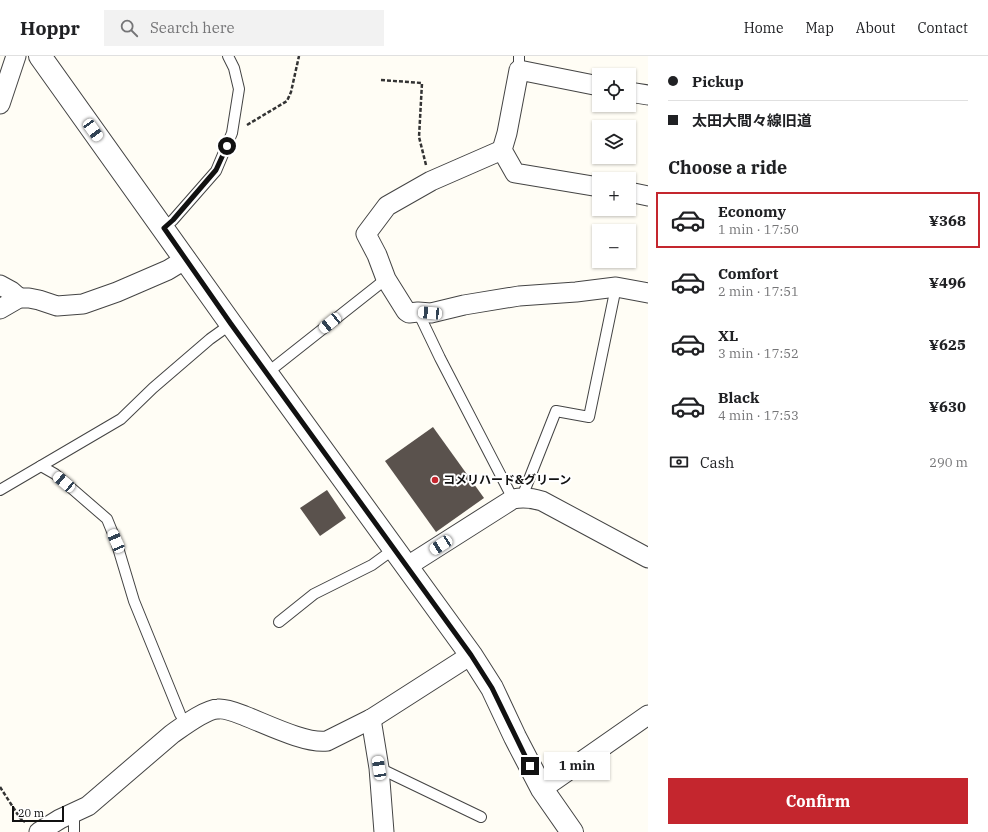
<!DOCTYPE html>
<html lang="en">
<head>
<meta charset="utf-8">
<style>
  body { margin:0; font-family:"IBM Plex Serif","Noto Sans JP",serif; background:#f2f2f2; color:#202124; height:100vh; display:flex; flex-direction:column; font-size:15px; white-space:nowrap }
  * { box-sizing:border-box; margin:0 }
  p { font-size:13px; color:#757577 }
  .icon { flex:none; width:22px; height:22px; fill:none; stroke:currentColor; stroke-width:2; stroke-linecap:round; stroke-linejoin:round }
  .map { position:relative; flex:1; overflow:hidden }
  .drawer { display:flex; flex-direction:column; background:#fff; width:340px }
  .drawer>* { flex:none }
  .banner { display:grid; align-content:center; height:88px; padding:0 20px; background:#fff }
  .tools { position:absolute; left:592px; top:12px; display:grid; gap:8px }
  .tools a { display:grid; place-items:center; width:44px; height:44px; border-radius:0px; background:#fff; box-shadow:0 1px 3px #0004; font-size:20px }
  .scale { position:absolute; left:12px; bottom:10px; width:52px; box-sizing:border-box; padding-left:4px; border:2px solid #111; border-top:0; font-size:11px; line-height:14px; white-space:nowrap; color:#111; -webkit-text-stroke:3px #fff; paint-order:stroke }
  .end { position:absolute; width:18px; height:18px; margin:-9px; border:5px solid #111; background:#fff; box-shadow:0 0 0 2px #fff }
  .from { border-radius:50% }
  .bubble { position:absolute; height:28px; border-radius:0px; background:#fff; box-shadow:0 1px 3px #0004; font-size:13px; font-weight:700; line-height:28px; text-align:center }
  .car { position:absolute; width:12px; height:24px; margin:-12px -6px; border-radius:5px; box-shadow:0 0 3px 1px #0007; background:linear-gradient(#fff 24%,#345 0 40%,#fff 0 76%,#345 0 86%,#fff 0) }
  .banner b { display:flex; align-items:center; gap:14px; height:38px; font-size:15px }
  .banner b+b { border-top:1px solid #e0e0e0 }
  .banner i { width:10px; height:10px; background:#202124 }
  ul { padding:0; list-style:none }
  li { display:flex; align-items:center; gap:12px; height:56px; margin:0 8px 6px; padding:0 12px; border:2px solid transparent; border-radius:0px }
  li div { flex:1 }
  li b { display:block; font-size:15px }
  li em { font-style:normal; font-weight:700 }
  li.selected { border-color:#c4262e }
  li>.icon { width:36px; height:36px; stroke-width:1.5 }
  h2 { padding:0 20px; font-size:18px; line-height:48px }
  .pay { display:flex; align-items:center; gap:10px; height:44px; padding:0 20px; font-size:15px }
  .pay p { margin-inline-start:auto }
  .button { display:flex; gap:8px; margin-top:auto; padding:8px 20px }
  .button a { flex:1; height:46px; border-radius:0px; background:#c4262e; color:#fff; font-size:16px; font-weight:700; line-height:46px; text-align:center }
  header { display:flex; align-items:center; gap:24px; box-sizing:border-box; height:56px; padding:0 20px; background:#fff; border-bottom:1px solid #e0e0e0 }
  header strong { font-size:19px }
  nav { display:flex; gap:22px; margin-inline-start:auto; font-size:14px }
  .search { width:280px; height:36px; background:#f2f2f2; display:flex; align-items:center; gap:10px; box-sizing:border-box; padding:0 14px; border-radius:0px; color:#757577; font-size:15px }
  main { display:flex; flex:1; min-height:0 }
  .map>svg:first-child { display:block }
  .building { fill:#5a524d }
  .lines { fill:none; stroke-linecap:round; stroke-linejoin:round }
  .service-casing { stroke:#444; stroke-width:12 }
  .minor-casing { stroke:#444; stroke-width:21 }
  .tertiary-casing { stroke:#444; stroke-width:24 }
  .path { stroke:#333; stroke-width:2.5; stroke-dasharray:4 2; stroke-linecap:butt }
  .service { stroke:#fff; stroke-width:10 }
  .minor { stroke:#fff; stroke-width:19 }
  .tertiary { stroke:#fff; stroke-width:22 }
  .route { stroke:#111; stroke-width:5 }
  .poi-dot { fill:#c4262e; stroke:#fff; stroke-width:1.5 }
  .labels { text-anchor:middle; stroke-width:4; stroke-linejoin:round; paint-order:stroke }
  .poi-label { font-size:12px; font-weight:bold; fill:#111; stroke:#fff; text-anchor:start }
</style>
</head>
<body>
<header>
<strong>Hoppr</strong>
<div class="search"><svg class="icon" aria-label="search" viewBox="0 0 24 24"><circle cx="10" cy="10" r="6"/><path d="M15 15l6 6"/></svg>Search here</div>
<nav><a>Home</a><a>Map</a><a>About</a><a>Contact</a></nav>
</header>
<main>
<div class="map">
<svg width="648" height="776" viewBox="0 0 648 776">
  <rect width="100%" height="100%" fill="#fffdf5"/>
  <!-- building -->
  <g class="building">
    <polygon points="433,371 484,442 436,476 385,405"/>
    <polygon points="327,434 346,462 320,480 300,452"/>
  </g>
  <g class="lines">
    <defs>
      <g id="service">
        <polyline points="519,0 519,14"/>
        <polyline points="164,172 173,164 216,115 232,77 239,33 234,12 228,0"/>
        <polyline points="418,256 440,302 513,443"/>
        <polyline points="267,317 386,223"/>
        <polyline points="41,410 55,418 107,463 116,485 134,545 180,658 186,668"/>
        <polyline points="0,434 121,363 153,332 210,283 231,268"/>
        <polyline points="522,441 556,355 589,361 616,231"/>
        <polyline points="279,566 314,538 372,509 394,493"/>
        <polyline points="379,712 481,761"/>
        <polyline points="74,776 74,757"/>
      </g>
      <g id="minor">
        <polyline points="599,30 519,14 507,77 502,94 515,117 599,131"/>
        <polyline points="629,36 648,39"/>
        <polyline points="0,48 16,0"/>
        <polyline points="502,94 431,125 387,150 366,178 377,199 386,223 406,255 409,257 418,256 431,257 464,249 519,240 576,236 616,231 648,237"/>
        <polyline points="629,136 648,140"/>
        <polyline points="0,229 11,235 19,242"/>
        <polyline points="0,253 19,242 29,242 39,244 57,250 83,248 117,236 168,214 186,203"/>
        <path d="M406 511 513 443C523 441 532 442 542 445L648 502"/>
        <polyline points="371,663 379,712 384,776"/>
        <polyline points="542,733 648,659"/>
        <path d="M39 776 60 763 88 750 172 678C182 671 206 653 218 653 226 652 237 657 245 660 266 668 306 688 327 685L371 663 471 599"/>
      </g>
      <polyline id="tertiary" points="40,0 231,268 471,599 492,632 515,681 542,733 572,776"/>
    </defs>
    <!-- service casing -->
    <use href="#service" class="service-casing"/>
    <!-- minor casing -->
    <use href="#minor" class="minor-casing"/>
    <!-- tertiary casing -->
    <use href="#tertiary" class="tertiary-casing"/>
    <!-- path -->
    <g class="path">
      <polyline points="381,24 422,27 419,81 426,109"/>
      <polyline points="247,69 287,45 291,36 299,0"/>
      <polyline points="0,731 20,762 25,766"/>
    </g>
    <!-- service -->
    <use href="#service" class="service"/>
    <!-- minor -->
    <use href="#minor" class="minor"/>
    <!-- tertiary -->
    <use href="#tertiary" class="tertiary"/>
  </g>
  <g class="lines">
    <!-- route -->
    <polyline class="route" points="227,90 216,114 173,164 164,172 231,268 471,599 492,632 530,710"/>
  </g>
  <!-- markers -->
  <circle class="poi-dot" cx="435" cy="424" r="4"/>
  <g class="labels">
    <!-- poi labels -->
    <g class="poi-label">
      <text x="443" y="428">コメリハード&amp;グリーン</text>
    </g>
  </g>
</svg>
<div class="tools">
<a><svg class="icon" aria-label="locate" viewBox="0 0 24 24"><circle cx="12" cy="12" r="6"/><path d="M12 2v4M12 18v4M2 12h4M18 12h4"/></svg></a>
<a><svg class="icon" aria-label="layers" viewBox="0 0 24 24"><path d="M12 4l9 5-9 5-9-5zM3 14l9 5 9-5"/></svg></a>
<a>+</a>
<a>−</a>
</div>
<div class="scale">20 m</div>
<i class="end from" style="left:227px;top:90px"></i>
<i class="end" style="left:530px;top:710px"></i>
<div class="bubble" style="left:544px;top:696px;width:66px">1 min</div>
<i class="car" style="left:93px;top:74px;rotate:144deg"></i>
<i class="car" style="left:430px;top:257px;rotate:275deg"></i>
<i class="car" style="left:330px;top:267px;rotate:231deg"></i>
<i class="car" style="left:64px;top:426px;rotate:310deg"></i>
<i class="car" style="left:116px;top:485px;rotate:337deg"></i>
<i class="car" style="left:441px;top:489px;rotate:237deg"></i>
<i class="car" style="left:379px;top:712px;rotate:351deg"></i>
</div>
<section class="drawer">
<div class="banner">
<b><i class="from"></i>Pickup</b>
<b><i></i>太田大間々線旧道</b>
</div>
<h2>Choose a ride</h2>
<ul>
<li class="selected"><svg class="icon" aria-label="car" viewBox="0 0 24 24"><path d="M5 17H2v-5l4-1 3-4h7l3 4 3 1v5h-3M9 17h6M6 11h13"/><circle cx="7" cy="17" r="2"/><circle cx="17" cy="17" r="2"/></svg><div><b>Economy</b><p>1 min · 17:50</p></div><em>¥368</em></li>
<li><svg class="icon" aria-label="car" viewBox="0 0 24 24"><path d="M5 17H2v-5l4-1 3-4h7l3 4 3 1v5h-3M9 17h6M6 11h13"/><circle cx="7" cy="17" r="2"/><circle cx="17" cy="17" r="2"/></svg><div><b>Comfort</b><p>2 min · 17:51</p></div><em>¥496</em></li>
<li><svg class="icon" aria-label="car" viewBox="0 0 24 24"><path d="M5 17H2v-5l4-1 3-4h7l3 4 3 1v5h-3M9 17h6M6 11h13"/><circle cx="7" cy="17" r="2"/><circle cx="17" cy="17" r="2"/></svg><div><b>XL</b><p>3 min · 17:52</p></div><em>¥625</em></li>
<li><svg class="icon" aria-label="car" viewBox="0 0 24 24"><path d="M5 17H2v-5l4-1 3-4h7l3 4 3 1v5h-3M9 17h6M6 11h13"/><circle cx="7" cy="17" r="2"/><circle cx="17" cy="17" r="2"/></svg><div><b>Black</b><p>4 min · 17:53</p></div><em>¥630</em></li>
</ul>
<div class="pay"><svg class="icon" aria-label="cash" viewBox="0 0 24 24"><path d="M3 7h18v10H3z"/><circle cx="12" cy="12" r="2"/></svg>Cash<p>290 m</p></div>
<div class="button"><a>Confirm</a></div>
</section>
</main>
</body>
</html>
